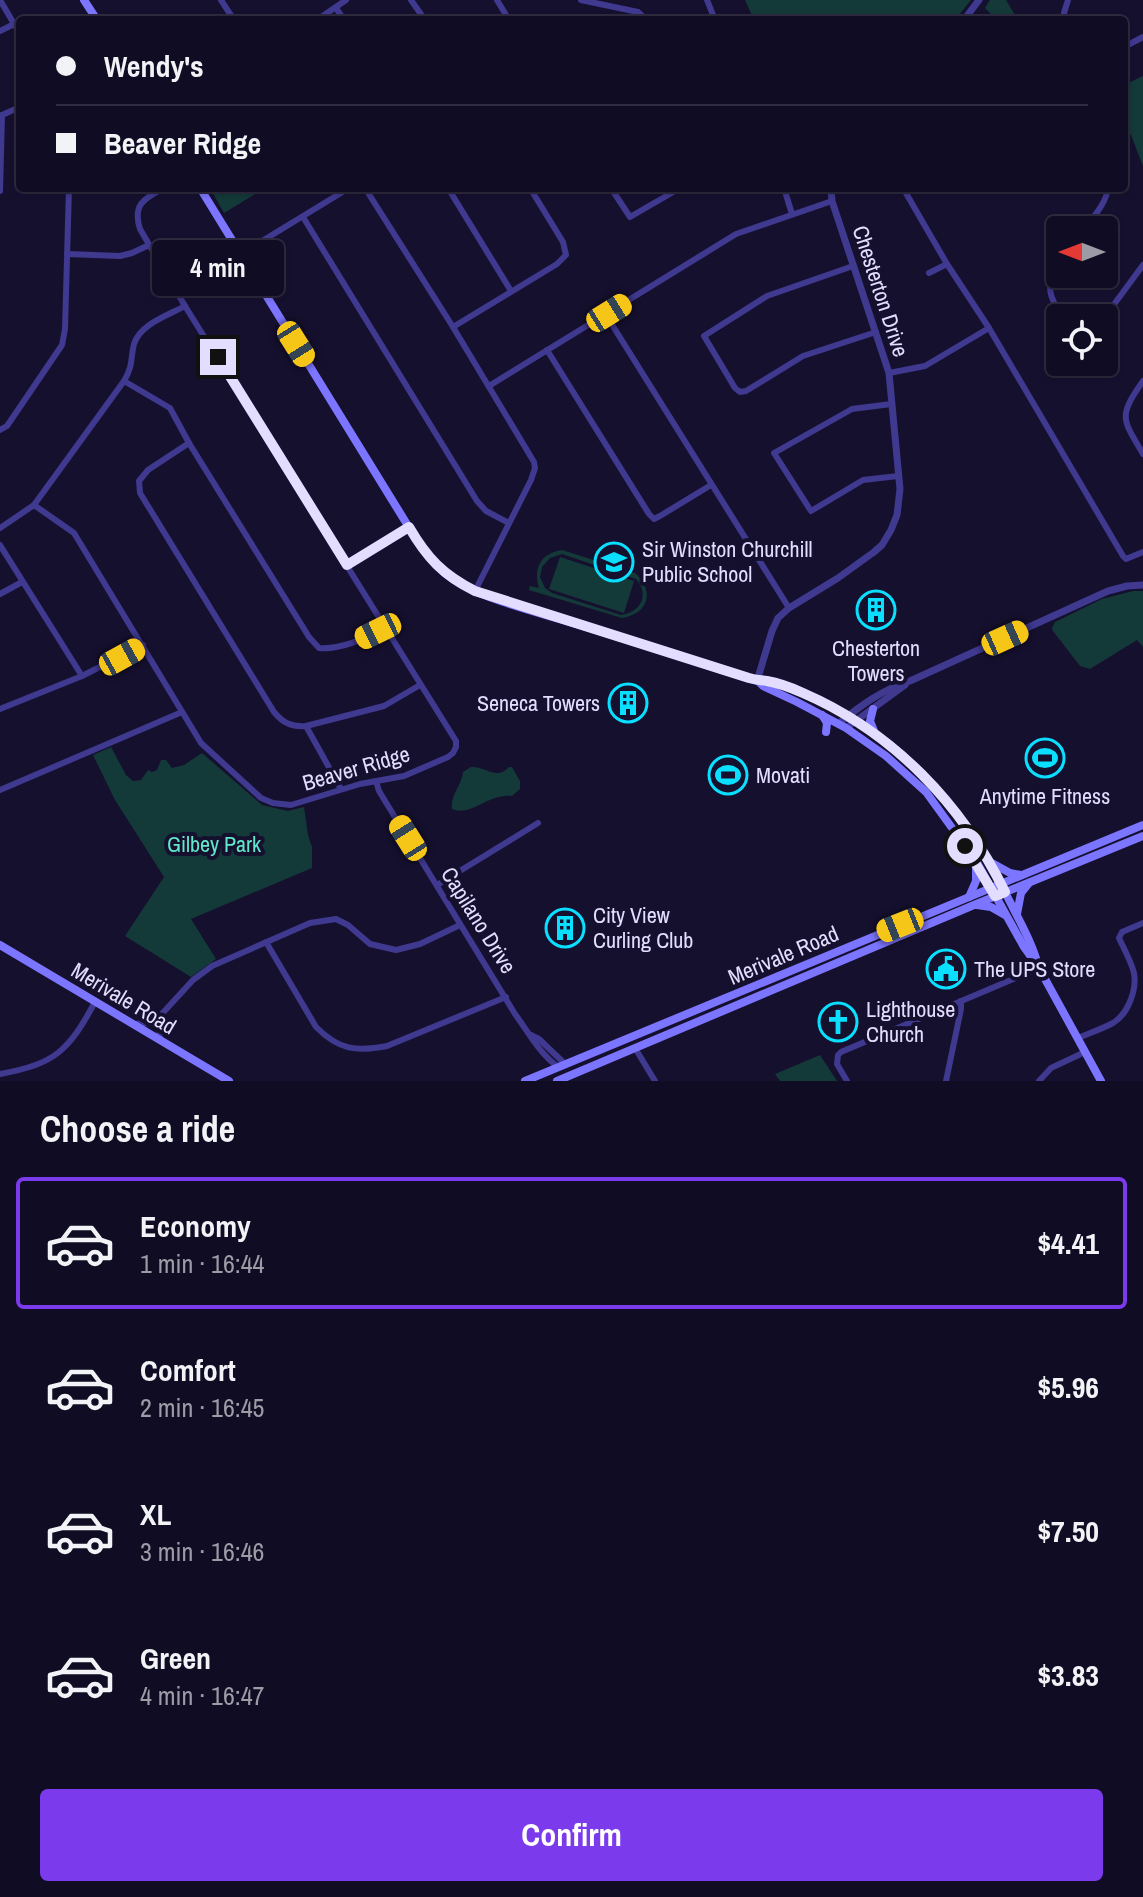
<!DOCTYPE html>
<html lang="en">
<head>
<meta charset="utf-8">
<style>
  body { margin:0; font-family:"Archivo Narrow",sans-serif; background:#19152b; color:#f1f3f6; height:100vh; display:flex; flex-direction:column; font-size:30px; white-space:nowrap }
  * { box-sizing:border-box; margin:0 }
  p { font-size:26px; color:#9c9ba6 }
  .icon { flex:none; width:44px; height:44px; fill:none; stroke:currentColor; stroke-width:2; stroke-linecap:round; stroke-linejoin:round }
  .map { position:relative; height:1081px; overflow:hidden }
  .details { display:flex; flex-direction:column; background:#100c23; flex:1 }
  .details>* { flex:none }
  .guide { position:absolute; left:16px; top:16px; width:1112px; height:176px; border-radius:8px; box-shadow:0 2px 6px #0004,0 0 0 2px #302c41; display:grid; align-content:center; height:176px; padding:0 40px; background:#100c23 }
  .needle { width:52px; rotate:270deg }
  .controls { position:absolute; left:1046px; top:216px; display:grid; gap:16px }
  .controls a { display:grid; place-items:center; width:72px; height:72px; border-radius:8px; background:#100c23; box-shadow:0 2px 6px #0004,0 0 0 2px #302c41; font-size:40px }
  .end { position:absolute; width:36px; height:36px; margin:-18px; border:10px solid #e3deff; background:#111; box-shadow:0 0 0 4px #111 }
  .from { border-radius:50% }
  .bubble { position:absolute; height:56px; border-radius:8px; background:#100c23; box-shadow:0 2px 6px #0004,0 0 0 2px #302c41; font-size:26px; font-weight:700; line-height:56px; text-align:center }
  .car { position:absolute; width:24px; height:48px; margin:-24px -12px; border-radius:10px; box-shadow:0 0 6px 2px #0007; background:linear-gradient(#f5c518 24%,#345 0 40%,#f5c518 0 76%,#345 0 86%,#f5c518 0) }
  .guide b { display:flex; align-items:center; gap:28px; height:76px; font-size:30px }
  .guide b+b { border-top:2px solid #302c41 }
  .guide i { width:20px; height:20px; background:#f1f3f6 }
  ul { padding:0; list-style:none }
  li { display:flex; align-items:center; gap:24px; height:132px; margin:0 16px 12px; padding:0 24px; border:4px solid transparent; border-radius:8px }
  li div { flex:1 }
  li b { display:block; font-size:30px }
  li em { font-style:normal; font-weight:700 }
  li.current { border-color:#7c3aed }
  li>.icon { width:72px; height:72px; stroke-width:1.5 }
  h2 { padding:0 40px; font-size:36px; line-height:96px }
  .primary-button { display:flex; gap:16px; margin-top:auto; padding:16px 40px }
  .primary-button a { flex:1; height:92px; border-radius:8px; background:#7c3aed; color:#fff; font-size:32px; font-weight:700; line-height:92px; text-align:center }
  .map>svg:first-child { display:block }
  .green { fill:#133939; fill-rule:evenodd }
  .lines { fill:none; stroke-linecap:round; stroke-linejoin:round }
  .minor { stroke:#3f3990; stroke-width:6 }
  .tertiary { stroke:#3f3990; stroke-width:7 }
  .secondary { stroke:#7c75ff; stroke-width:8 }
  .route { stroke:#e3deff; stroke-width:10 }
  .labels { text-anchor:middle; stroke-width:8; stroke-linejoin:round; paint-order:stroke }
  .street-label { font-size:22px; fill:#e3deff; stroke:#16102f }
  .poi-label { font-size:22px; fill:#e3deff; stroke:#16102f; text-anchor:start }
  .park-label { font-size:22px; fill:#61e8ca; stroke:#16102f }
</style>
</head>
<body>
<div class="map">
<svg width="1143" height="1081" viewBox="0 0 1143 1081">
  <rect width="100%" height="100%" fill="#16102f"/>
  <!-- green -->
  <g class="green">
    <polygon points="745,0 971,0 955,20 754,20"/>
    <polygon points="990,0 1006,0 1018,20 997,20 985,8"/>
    <polygon points="1143,76 1143,166 1131,135 1124,126 1124,85"/>
    <polygon points="210,188 265,188 224,213"/>
    <path d="M562 550 635 573C655 590 649 614 622 618L529 590 530 586 539 588C533 568 541 553 562 550ZM562 554 636 579C650 595 641 612 621 615L552 593 545 588 540 577 542 567 550 558Z"/>
    <polygon points="560,557 634,581 624,613 549,589"/>
    <polygon points="1133,591 1143,591 1143,647 1137,640 1090,669 1080,666 1053,631 1052,628 1055,622 1102,599"/>
    <polygon points="111,747 126,775 133,781 141,780 148,770 152,772 157,770 161,760 166,760 172,768 184,765 202,753 262,805 288,811 304,807 308,835 312,847 312,868 191,919 216,959 191,977 125,936 164,877 115,800 93,755"/>
    <path d="M471 767C486 766 496 781 509 767H512L520 781V789L512 796C488 793 472 817 452 809 450 795 462 785 463 772Z"/>
    <polygon points="820,1055 837,1081 780,1081 775,1074"/>
  </g>
  <g class="lines">
    <!-- minor -->
    <g class="minor">
      <polyline points="0,0 20,34"/>
      <polyline points="221,0 234,20"/>
      <polyline points="411,0 425,20"/>
      <polyline points="497,0 509,20"/>
      <polyline points="581,0 638,12 647,20"/>
      <polyline points="707,0 715,20"/>
      <polyline points="336,8 344,20"/>
      <polyline points="317,20 346,0"/>
      <polyline points="1065,20 1064,13 1068,0"/>
      <polyline points="0,31 14,24"/>
      <polyline points="1124,47 1143,37"/>
      <polyline points="2,115 20,107"/>
      <polyline points="365,188 453,327 534,462 535,468 531,480 475,591"/>
      <polyline points="448,188 511,291"/>
      <polyline points="611,188 630,217 680,188"/>
      <polyline points="784,188 792,214"/>
      <polyline points="903,188 947,264 989,328 1123,556 1126,559 1143,552"/>
      <polyline points="0,191 2,115"/>
      <polyline points="303,217 477,501 486,511 509,523"/>
      <path d="M1084 230C1093 217 1106 204 1108 188"/>
      <polyline points="67,254 120,256 132,253 149,245"/>
      <polyline points="241,254 349,188"/>
      <path d="M1060 263C1044 285 1049 297 1063 318"/>
      <polyline points="853,266 767,296 704,336 735,388 740,392 746,391 803,356 876,332"/>
      <polyline points="929,273 947,264"/>
      <polyline points="606,315 789,608"/>
      <polyline points="1104,318 1143,265"/>
      <polyline points="453,327 557,264 566,255 563,242 530,188"/>
      <polyline points="547,350 649,514 654,519 660,516 711,485"/>
      <polyline points="889,373 925,366 989,328"/>
      <path d="M124 381 170 408 189 443 309 637 319 648C342 650 365 638 385 628"/>
      <path d="M1143 381C1118 417 1122 418 1143 454"/>
      <polyline points="489,386 736,234 832,201"/>
      <polyline points="891,404 852,409 774,453 811,511 863,480 898,476"/>
      <polyline points="0,430 7,426 62,345 65,329 69,188"/>
      <path d="M189 443 148 470 139 481 140 493 274 712C283 723 291 727 306 726L384 706 420 685"/>
      <path d="M34 505 74 533 201 743 261 798 273 803 291 805 360 784 404 776 448 757 453 753 456 747V741L185 306 140 229C132 204 145 198 164 188"/>
      <path d="M0 528 34 505 124 381C134 364 130 359 134 344 140 324 169 315 185 306"/>
      <polyline points="0,545 82,676"/>
      <polyline points="347,565 409,527"/>
      <polyline points="0,594 22,582"/>
      <polyline points="0,709 82,676 143,645"/>
      <polyline points="306,726 341,789"/>
      <path d="M376 781 379 791 515 1014C529 1033 539 1053 558 1067"/>
      <polyline points="0,790 182,712"/>
      <polyline points="437,885 538,823"/>
      <path d="M266 942 316 1027C339 1050 356 1052 387 1046L506 997"/>
      <polyline points="159,1017 160,1040"/>
      <polyline points="133,1024 151,1023 159,1017 193,980 212,966 310,923 336,919 348,925 370,944 396,950 420,944 460,925"/>
      <polyline points="531,1035 539,1039 565,1064"/>
      <path d="M1078 1038C1089 1033 1102 1029 1113 1023 1128 1014 1137 990 1134 973 1131 961 1124 949 1119 938L1122 932 1143 923"/>
      <polyline points="635,1048 655,1081"/>
      <path d="M0 1074C56 1064 69 1050 95 1002"/>
      <polyline points="847,1081 837,1064 838,1055 841,1052 1039,968"/>
      <polyline points="946,1081 961,1009 961,1001"/>
      <polyline points="1039,1081 1051,1068 1085,1052"/>
    </g>
    <!-- tertiary -->
    <g class="tertiary">
      <polyline points="964,20 979,0"/>
      <polyline points="757,681 772,631 778,618 789,608 838,578 874,552 882,545 891,530 897,515 900,489 889,373 832,201 831,188"/>
      <path d="M838 724C860 706 883 689 910 681L1108 591 1127 586 1143 585"/>
      <polyline points="846,728 905,685"/>
    </g>
    <!-- secondary -->
    <g class="secondary">
      <polyline points="84,0 97,20"/>
      <path d="M200 188 413 534C425 553 438 571 459 583 491 601 533 611 569 622 632 641 694 661 757 681 779 680 801 692 820 701 909 744 963 810 1007 896 1019 920 1032 942 1039 968"/>
      <polyline points="758,681 763,686 797,702 846,728 886,756 926,792 976,861 1024,947 1039,968 1101,1081"/>
      <polyline points="873,709 870,721 874,731"/>
      <polyline points="822,715 827,723 826,732"/>
      <polyline points="990,862 1010,873 1021,875"/>
      <polyline points="969,897 976,881 976,866"/>
      <polyline points="977,905 991,907 1005,915"/>
      <polyline points="1017,914 1021,893 1029,883"/>
      <polyline points="0,945 229,1081"/>
      <polyline points="525,1081 1143,825"/>
      <polyline points="557,1081 974,905 1143,836"/>
    </g>
  </g>
  <g class="lines">
    <!-- route -->
    <path class="route" d="M218 357 347 565 409 527C427 558 443 575 475 591L749 678C756 680 761 680 767 681 779 683 792 688 803 693 893 732 962 804 1005 892L995 896 965 846"/>
  </g>
  <!-- icons -->
  <defs>
    <symbol id="school-ring" viewBox="-11 -11 22 22"><circle r="9.5" fill="#16102f" stroke="#0adfff" stroke-width="1.5"/><path d="M0-5L7-2L0 1L-7-2ZM-4 1L0 2.5L4 1V4Q0 6-4 4Z" fill="#0adfff"/></symbol>
    <symbol id="building-ring" viewBox="-11 -11 22 22"><circle r="9.5" fill="#16102f" stroke="#0adfff" stroke-width="1.5"/><path d="M-4-6H4V6H1V3H-1V6H-4ZM-2.5-4.3h1.7v1.8h-1.7ZM.8-4.3h1.7v1.8H.8ZM-2.5-1h1.7V.8h-1.7ZM.8-1h1.7V.8H.8Z" fill="#0adfff"/></symbol>
    <symbol id="stadium-ring" viewBox="-11 -11 22 22"><circle r="9.5" fill="#16102f" stroke="#0adfff" stroke-width="1.5"/><path d="M0-5a6.5 5 0 1 0 0 10a6.5 5 0 1 0 0-10ZM-3.5-1.8h7v3.6h-7Z" fill="#0adfff"/></symbol>
    <symbol id="civic-ring" viewBox="-11 -11 22 22"><circle r="9.5" fill="#16102f" stroke="#0adfff" stroke-width="1.5"/><path d="M-.6-6.5H3V-4.5H.6V-3L4-1V1h2V6H-6V1h2V-1L-.6-3ZM-1.2 2.5V6h2.4V2.5Z" fill="#0adfff"/></symbol>
    <symbol id="church-ring" viewBox="-11 -11 22 22"><circle r="9.5" fill="#16102f" stroke="#0adfff" stroke-width="1.5"/><path d="M-1.2-6h2.4v3.5h3.3v2.4h-3.3V6h-2.4V-.1h-3.3v-2.4h3.3Z" fill="#0adfff"/></symbol>
  </defs>
  <g fill-rule="evenodd">
    <use href="#school-ring" x="592" y="540" width="44" height="44"/>
    <use href="#building-ring" x="854" y="588" width="44" height="44"/>
    <use href="#building-ring" x="606" y="681" width="44" height="44"/>
    <use href="#stadium-ring" x="1023" y="736" width="44" height="44"/>
    <use href="#stadium-ring" x="706" y="753" width="44" height="44"/>
    <use href="#building-ring" x="543" y="906" width="44" height="44"/>
    <use href="#civic-ring" x="924" y="947" width="44" height="44"/>
    <use href="#church-ring" x="816" y="1000" width="44" height="44"/>
  </g>
  <g class="labels">
    <!-- street labels -->
    <g class="street-label">
      <text transform="translate(881 291) rotate(72)" y="8">Chesterton Drive</text>
      <text transform="translate(356 768) rotate(-16)" y="8">Beaver Ridge</text>
      <text transform="translate(479 920) rotate(58)" y="8">Capilano Drive</text>
      <text transform="translate(783 955) rotate(-23)" y="8">Merivale Road</text>
      <text transform="translate(124 998) rotate(31)" y="8">Merivale Road</text>
    </g>
    <!-- poi labels -->
    <g class="poi-label">
      <text x="642" y="557">Sir Winston Churchill<tspan x="642" dy="25">Public School</tspan></text>
      <text x="876" y="656" text-anchor="middle">Chesterton<tspan x="876" dy="25">Towers</tspan></text>
      <text x="600" y="711" text-anchor="end">Seneca Towers</text>
      <text x="756" y="783">Movati</text>
      <text x="1045" y="804" text-anchor="middle">Anytime Fitness</text>
      <text x="593" y="923">City View<tspan x="593" dy="25">Curling Club</tspan></text>
      <text x="974" y="977">The UPS Store</text>
      <text x="866" y="1017">Lighthouse<tspan x="866" dy="25">Church</tspan></text>
    </g>
    <!-- park labels -->
    <g class="park-label">
      <text x="214" y="852">Gilbey Park</text>
    </g>
  </g>
</svg>
<div class="controls">
<a><svg class="needle" viewBox="-14 -14 28 28"><path d="M0-13l5 13h-10z" fill="#e53935"/><path d="M0 13l5-13h-10z" fill="#9c9ba6"/></svg></a>
<a><svg class="icon" aria-label="locate" viewBox="0 0 24 24"><circle cx="12" cy="12" r="6"/><path d="M12 2v4M12 18v4M2 12h4M18 12h4"/></svg></a>
</div>
<i class="end from" style="left:965px;top:846px"></i>
<i class="end" style="left:218px;top:357px"></i>
<div class="bubble" style="left:152px;top:240px;width:132px">4 min</div>
<i class="car" style="left:609px;top:313px;rotate:58deg"></i>
<i class="car" style="left:296px;top:344px;rotate:148deg"></i>
<i class="car" style="left:378px;top:631px;rotate:244deg"></i>
<i class="car" style="left:1005px;top:638px;rotate:66deg"></i>
<i class="car" style="left:122px;top:657px;rotate:61deg"></i>
<i class="car" style="left:408px;top:838px;rotate:328deg"></i>
<i class="car" style="left:900px;top:925px;rotate:248deg"></i>
<div class="guide">
<b><i class="from"></i>Wendy's</b>
<b><i></i>Beaver Ridge</b>
</div>
</div>
<section class="details">
<h2>Choose a ride</h2>
<ul>
<li class="current"><svg class="icon" aria-label="car" viewBox="0 0 24 24"><path d="M5 17H2v-5l4-1 3-4h7l3 4 3 1v5h-3M9 17h6M6 11h13"/><circle cx="7" cy="17" r="2"/><circle cx="17" cy="17" r="2"/></svg><div><b>Economy</b><p>1 min · 16:44</p></div><em>$4.41</em></li>
<li><svg class="icon" aria-label="car" viewBox="0 0 24 24"><path d="M5 17H2v-5l4-1 3-4h7l3 4 3 1v5h-3M9 17h6M6 11h13"/><circle cx="7" cy="17" r="2"/><circle cx="17" cy="17" r="2"/></svg><div><b>Comfort</b><p>2 min · 16:45</p></div><em>$5.96</em></li>
<li><svg class="icon" aria-label="car" viewBox="0 0 24 24"><path d="M5 17H2v-5l4-1 3-4h7l3 4 3 1v5h-3M9 17h6M6 11h13"/><circle cx="7" cy="17" r="2"/><circle cx="17" cy="17" r="2"/></svg><div><b>XL</b><p>3 min · 16:46</p></div><em>$7.50</em></li>
<li><svg class="icon" aria-label="car" viewBox="0 0 24 24"><path d="M5 17H2v-5l4-1 3-4h7l3 4 3 1v5h-3M9 17h6M6 11h13"/><circle cx="7" cy="17" r="2"/><circle cx="17" cy="17" r="2"/></svg><div><b>Green</b><p>4 min · 16:47</p></div><em>$3.83</em></li>
</ul>
<div class="primary-button"><a>Confirm</a></div>
</section>
</body>
</html>
